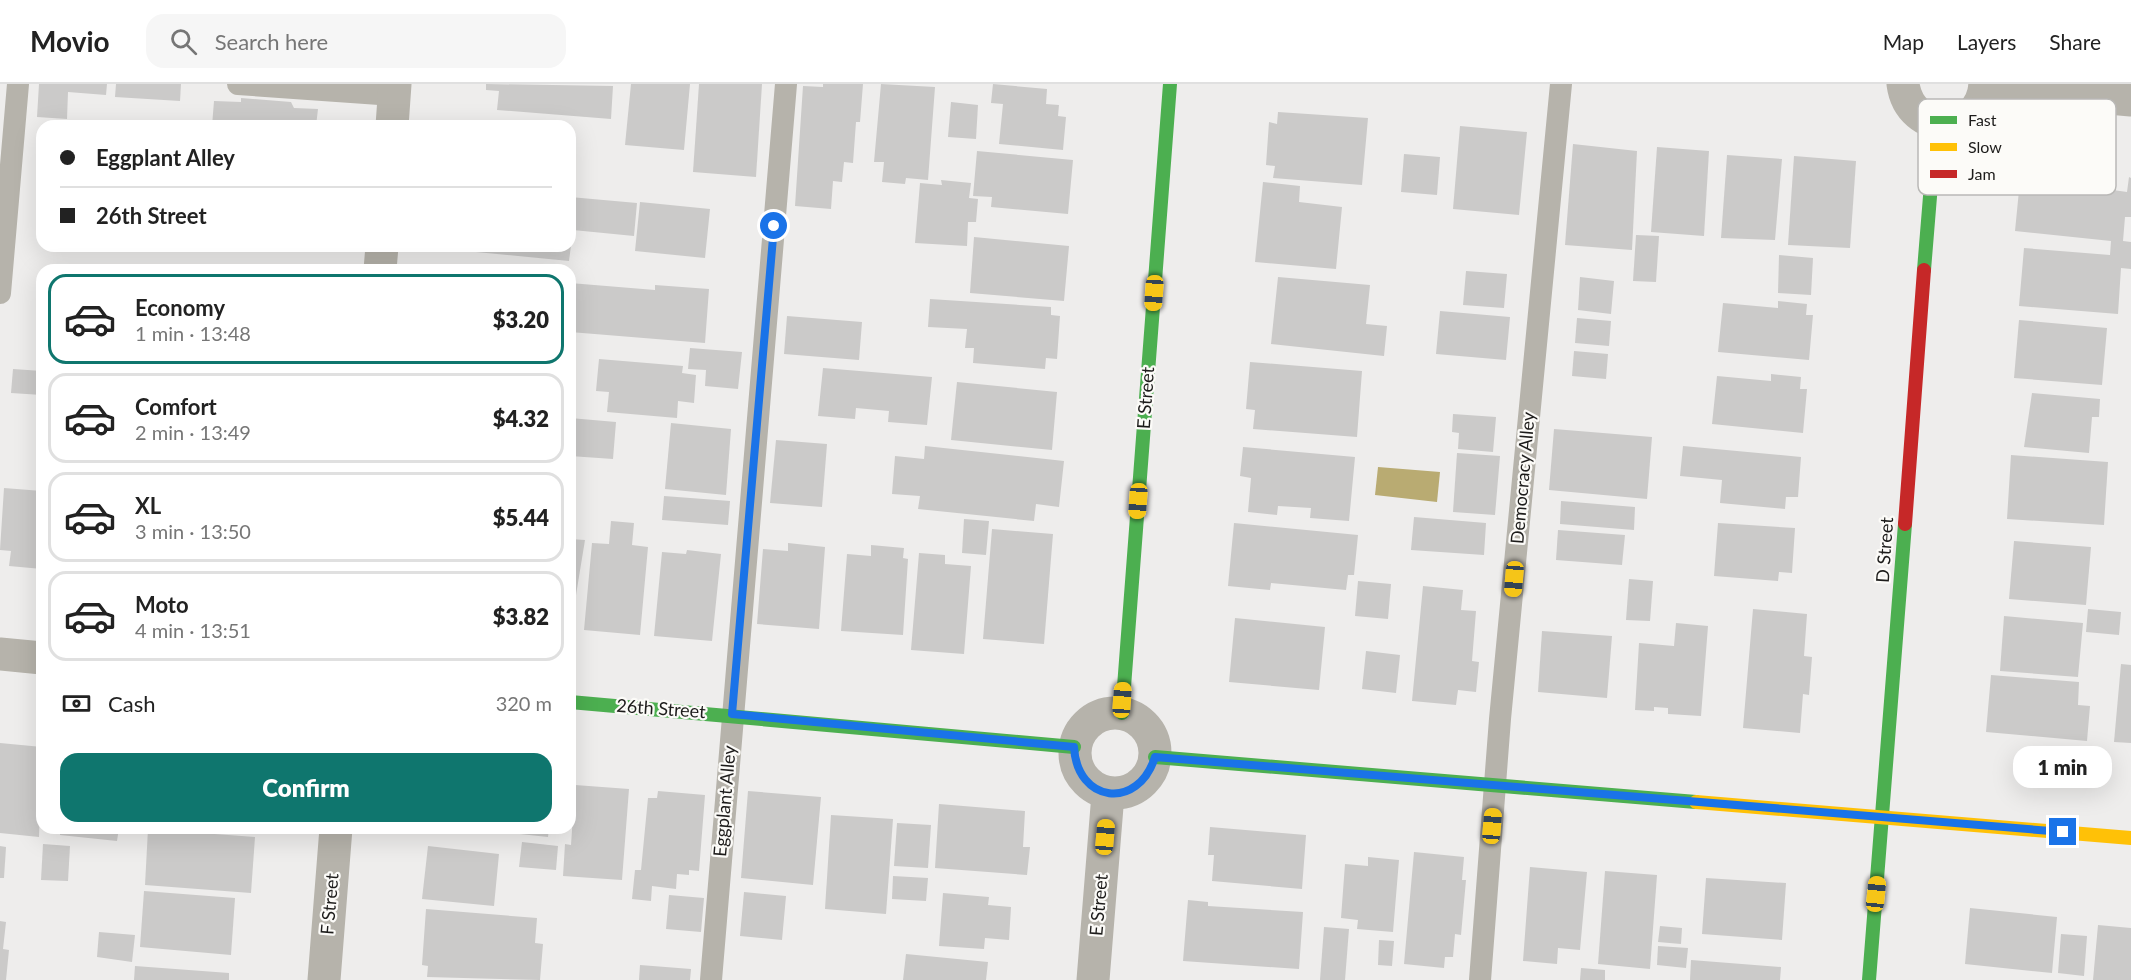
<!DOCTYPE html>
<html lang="en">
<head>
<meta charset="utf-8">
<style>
  body { margin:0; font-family:Lato,sans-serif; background:#f6f6f6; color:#222; height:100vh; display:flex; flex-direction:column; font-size:22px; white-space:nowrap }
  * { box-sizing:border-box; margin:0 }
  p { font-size:20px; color:#767676 }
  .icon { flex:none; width:33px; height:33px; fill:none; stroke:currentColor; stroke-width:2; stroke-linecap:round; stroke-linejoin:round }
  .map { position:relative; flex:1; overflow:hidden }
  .sheet { position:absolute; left:36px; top:180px; width:540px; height:570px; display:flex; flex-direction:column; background:#fff; border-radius:18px; box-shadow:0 6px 24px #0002 }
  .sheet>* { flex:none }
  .hud { position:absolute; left:36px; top:36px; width:540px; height:132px; border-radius:18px; box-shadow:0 6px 24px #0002; display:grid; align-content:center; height:132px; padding:0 24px; background:#fff }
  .end { position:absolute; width:27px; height:27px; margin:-14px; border:8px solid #1a73e8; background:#fff; box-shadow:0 0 0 3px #fff }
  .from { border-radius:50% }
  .bubble { position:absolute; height:42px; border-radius:18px; background:#fff; box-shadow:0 6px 24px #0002; font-size:20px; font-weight:800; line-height:42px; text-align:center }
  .car { position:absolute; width:18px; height:36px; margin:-18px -9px; border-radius:8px; box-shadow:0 0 4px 2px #0007; background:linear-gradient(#f5c518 24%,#345 0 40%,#f5c518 0 76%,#345 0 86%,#f5c518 0) }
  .hud b { display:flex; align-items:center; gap:21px; height:57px; font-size:22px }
  .hud b+b { border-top:2px solid #e0e0e0 }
  .hud i { width:15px; height:15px; background:#222 }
  ul { padding:10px 0 0; list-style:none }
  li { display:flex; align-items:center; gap:18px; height:90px; margin:0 12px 9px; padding:0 12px; border:3px solid #e0e0e0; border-radius:18px }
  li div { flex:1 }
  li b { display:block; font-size:22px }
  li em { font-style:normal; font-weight:800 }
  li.selected { border-color:#0f766e }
  li>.icon { width:54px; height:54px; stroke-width:1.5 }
  .pay { display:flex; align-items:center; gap:15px; height:66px; padding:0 24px; font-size:22px }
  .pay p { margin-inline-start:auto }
  .button { display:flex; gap:12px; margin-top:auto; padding:12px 24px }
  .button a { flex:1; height:69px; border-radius:18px; background:#0f766e; color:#fff; font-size:24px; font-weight:800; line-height:69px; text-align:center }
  header { display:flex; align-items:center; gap:36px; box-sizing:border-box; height:84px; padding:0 30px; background:#fff; border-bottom:2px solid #e0e0e0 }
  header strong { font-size:28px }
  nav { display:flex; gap:33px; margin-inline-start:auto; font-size:21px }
  .search { width:420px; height:54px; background:#f6f6f6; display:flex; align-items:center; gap:15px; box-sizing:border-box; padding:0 21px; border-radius:18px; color:#767676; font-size:22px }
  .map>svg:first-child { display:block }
  .water { fill:#b9ab72 }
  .building { fill:#cbcac9 }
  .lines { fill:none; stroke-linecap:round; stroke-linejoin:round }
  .lane { stroke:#b6b3ab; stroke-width:22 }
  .street { stroke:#b6b3ab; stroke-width:33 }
  .fast { stroke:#4caf50; stroke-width:14 }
  .slow { stroke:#ffc107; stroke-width:14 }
  .jam { stroke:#c62828; stroke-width:14 }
  .route { stroke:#1a73e8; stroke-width:8 }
  .labels { text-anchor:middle; stroke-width:4.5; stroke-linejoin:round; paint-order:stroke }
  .street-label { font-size:18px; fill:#1d1c1b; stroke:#fcfbf8 }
  .key { fill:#fcfbf8; stroke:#b9b8b6; stroke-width:1.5 }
  .key-label { font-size:16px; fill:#1d1c1b }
</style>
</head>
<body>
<header>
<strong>Movio</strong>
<div class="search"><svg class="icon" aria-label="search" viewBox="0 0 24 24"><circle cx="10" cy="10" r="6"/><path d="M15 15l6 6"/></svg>Search here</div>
<nav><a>Map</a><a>Layers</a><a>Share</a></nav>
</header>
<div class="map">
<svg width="2131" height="896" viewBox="0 0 2131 896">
  <rect width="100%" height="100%" fill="#eeedec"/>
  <!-- water -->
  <polygon class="water" points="1378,383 1440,388 1437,418 1375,411"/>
  <!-- building -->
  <g class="building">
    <polygon points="39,0 107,0 106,11 68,8 67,35 37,33"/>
    <polygon points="116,0 181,0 180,17 115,13"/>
    <polygon points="486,0 613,2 611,35 497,26 499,7 486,6"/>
    <polygon points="631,0 690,0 684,66 625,61"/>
    <polygon points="699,0 762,0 756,93 693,88"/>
    <polygon points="823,0 863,0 860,38 856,38 853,79 844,78 842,98 833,97 831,125 795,122 803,2 823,3"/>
    <polygon points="881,0 935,3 928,96 906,94 905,100 882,98 884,78 874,78"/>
    <polygon points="993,0 1047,5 1046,20 1059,21 1058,32 1066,33 1063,66 999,60 1003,20 991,19"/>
    <polygon points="241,14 291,18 294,24 318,25 316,42 212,42 214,17 241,18"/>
    <polygon points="951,18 978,21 976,55 948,53"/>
    <polygon points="1278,28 1368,34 1362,101 1273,94 1275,82 1266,81 1269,38 1277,40"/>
    <polygon points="1460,42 1527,48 1519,131 1453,125"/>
    <polygon points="570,48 575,48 572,89 570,89"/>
    <polygon points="1573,60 1637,67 1632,166 1565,161"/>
    <polygon points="1657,63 1709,67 1704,152 1651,148"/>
    <polygon points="977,67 1073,76 1068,130 991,123 992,113 973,112"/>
    <polygon points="1404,70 1440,73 1437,111 1401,108"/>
    <polygon points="1727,71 1782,75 1775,156 1721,154"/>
    <polygon points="1794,72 1856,77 1850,164 1788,161"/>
    <polygon points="2021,86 2114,95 2113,106 2127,108 2129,93 2131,94 2131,133 2125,133 2123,157 2131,158 2131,185 2121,184 2118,230 2019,222 2024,164 2110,171 2111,157 2015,147"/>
    <polygon points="941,96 971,99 969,114 978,115 976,138 968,138 967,162 915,159 920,99 942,101"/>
    <polygon points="1263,98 1300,102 1299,118 1342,123 1336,185 1255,178"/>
    <polygon points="570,113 637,119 634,152 573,146 570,155"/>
    <polygon points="640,118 710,125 705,174 635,167"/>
    <polygon points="1636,151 1659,152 1656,198 1633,197"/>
    <polygon points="974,153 1069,162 1064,217 970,209"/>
    <polygon points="476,162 571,162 569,177 476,168"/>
    <polygon points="1779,171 1813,174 1811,211 1778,209"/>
    <polygon points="1466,187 1507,190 1504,224 1463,221"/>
    <polygon points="1278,193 1370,201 1366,240 1387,242 1384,272 1271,260"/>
    <polygon points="1580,193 1614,197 1611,230 1578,226"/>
    <polygon points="570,199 655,206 655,201 709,205 705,259 570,248"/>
    <polygon points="930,215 1051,223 1051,231 1060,232 1057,275 1046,274 1045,285 973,279 974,264 965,264 967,245 928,243"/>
    <polygon points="1778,217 1807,220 1806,231 1813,231 1809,276 1718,268 1723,219 1778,224"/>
    <polygon points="1440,227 1510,233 1506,276 1436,270"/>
    <polygon points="787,232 862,238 859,276 784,270"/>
    <polygon points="1577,234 1611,237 1609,262 1575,259"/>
    <polygon points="2019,236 2107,244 2102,301 2014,294"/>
    <polygon points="570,261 575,261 572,307 570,307"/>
    <polygon points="690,264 742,268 738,305 705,302 706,286 688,285"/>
    <polygon points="1574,267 1608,270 1606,295 1572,292"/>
    <polygon points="599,275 683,282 682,289 696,291 694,319 678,317 677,334 607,328 609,308 596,307"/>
    <polygon points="1250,278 1362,287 1357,353 1253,345 1255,326 1246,325"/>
    <polygon points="823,284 932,293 927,341 888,338 889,327 856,324 855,335 818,332"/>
    <polygon points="13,285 42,287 42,311 11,309"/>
    <polygon points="1771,290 1801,293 1800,305 1807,305 1803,349 1712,340 1717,292 1771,297"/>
    <polygon points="957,298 1057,308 1052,366 951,356"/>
    <polygon points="2032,309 2100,315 2099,333 2092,333 2089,369 2024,363"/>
    <polygon points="1453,330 1496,333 1493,368 1458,365 1459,349 1452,348"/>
    <polygon points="570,334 616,338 613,375 570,372"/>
    <polygon points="671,339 731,345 726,411 665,405"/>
    <polygon points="1554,345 1652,353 1647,415 1549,406"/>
    <polygon points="776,356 827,360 822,423 770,419"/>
    <polygon points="925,362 1064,377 1059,423 1036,420 1034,437 918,425 920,412 892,410 895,372 924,375"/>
    <polygon points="1683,362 1801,373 1798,413 1786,413 1785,425 1720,419 1722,396 1680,392"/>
    <polygon points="1243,363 1355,373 1349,437 1310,434 1311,424 1278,422 1277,431 1248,428 1251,394 1240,392"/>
    <polygon points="1457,369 1500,372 1495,431 1453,428"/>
    <polygon points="2011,371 2108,378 2104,441 2007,435"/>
    <polygon points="4,404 42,407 42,485 9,482 11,467 0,466"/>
    <polygon points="664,412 730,417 728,441 662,436"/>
    <polygon points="1561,417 1635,423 1634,446 1560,440"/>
    <polygon points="1414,433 1486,439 1484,471 1411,466"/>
    <polygon points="964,435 989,437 986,471 962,469"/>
    <polygon points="611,437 634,439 632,461 648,463 640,551 584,546 592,459 609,460"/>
    <polygon points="1234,439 1358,451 1354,491 1348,491 1346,506 1271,499 1270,506 1228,502"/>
    <polygon points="1718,439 1795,444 1792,489 1779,488 1778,497 1714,492"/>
    <polygon points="992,445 1053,450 1044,560 983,555"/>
    <polygon points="1558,446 1625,451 1622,481 1556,476"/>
    <polygon points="570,455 585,456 576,511 570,510"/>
    <polygon points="2014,457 2091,463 2086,521 2009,515"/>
    <polygon points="788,459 825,463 819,545 757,540 763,465 788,467"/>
    <polygon points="871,461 904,464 903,474 908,475 903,551 841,547 847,470 871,472"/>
    <polygon points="687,466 721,470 712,557 654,552 662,468 686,470"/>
    <polygon points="919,469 945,471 945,480 971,482 964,570 911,566"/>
    <polygon points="1629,495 1653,497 1650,537 1626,536"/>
    <polygon points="1358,497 1391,500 1388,535 1355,532"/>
    <polygon points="1423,502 1463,506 1461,526 1476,527 1472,577 1479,578 1476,608 1458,606 1456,621 1412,617"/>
    <polygon points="1753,525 1807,530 1804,572 1812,573 1809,611 1803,610 1800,649 1743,644"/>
    <polygon points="2088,525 2121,528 2119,551 2086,548"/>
    <polygon points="2004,532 2083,539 2078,593 2000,587"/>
    <polygon points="1235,534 1325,543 1319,606 1229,598"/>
    <polygon points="1676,539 1708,542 1701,632 1668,630 1668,624 1654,623 1654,627 1635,626 1639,559 1674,562"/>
    <polygon points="1542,547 1612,552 1607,614 1538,608"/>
    <polygon points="1366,567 1400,571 1396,609 1362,605"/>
    <polygon points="2121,580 2131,581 2131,659 2114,658"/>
    <polygon points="1991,591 2079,598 2078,621 2090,622 2087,657 1986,648"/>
    <polygon points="0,659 42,663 39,753 0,749"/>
    <polygon points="575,701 629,705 622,796 563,792 565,760 571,761"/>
    <polygon points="658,707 705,711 699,787 689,786 689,791 677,790 676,805 652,802 651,817 632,815 635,786 641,786 648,714 657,714"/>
    <polygon points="748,707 821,713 813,801 741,794"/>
    <polygon points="939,720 1025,727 1023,763 1030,763 1027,791 935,784"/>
    <polygon points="831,731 893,735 886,830 825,825"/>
    <polygon points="897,739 931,741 928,784 894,782"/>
    <polygon points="1210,743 1306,751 1302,805 1212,797 1214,771 1208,771"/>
    <polygon points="60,744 119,744 117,757 60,751"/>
    <polygon points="465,744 549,744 548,753"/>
    <polygon points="148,745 255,753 251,809 145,801"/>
    <polygon points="522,758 558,762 556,786 519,783"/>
    <polygon points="43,760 70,762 68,797 41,796"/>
    <polygon points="0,762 6,763 4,794 0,794"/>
    <polygon points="428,762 499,770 494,822 422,815"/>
    <polygon points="1414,768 1464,773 1462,796 1466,796 1461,851 1455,850 1453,873 1445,873 1444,884 1404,880"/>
    <polygon points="1368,773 1399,776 1393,848 1357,845 1358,836 1341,834 1345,780 1368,782"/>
    <polygon points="1530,783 1587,788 1580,866 1558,864 1557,880 1523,877"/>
    <polygon points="1605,787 1657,791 1650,885 1598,880"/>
    <polygon points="893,792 928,794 926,817 892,815"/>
    <polygon points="1706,794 1786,799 1782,856 1702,850"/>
    <polygon points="144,807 235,814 231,871 140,863"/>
    <polygon points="744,808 786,812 782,856 740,852"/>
    <polygon points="943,809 989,813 988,821 1011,823 1009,856 985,854 984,865 939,862"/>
    <polygon points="669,811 704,814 701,848 666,845"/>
    <polygon points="1188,816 1208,818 1208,822 1303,828 1299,885 1183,877"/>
    <polygon points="1970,824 2057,833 2052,889 1965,880"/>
    <polygon points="426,825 537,834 535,859 543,860 540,896 427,893 428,882 422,881"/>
    <polygon points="0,837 6,838 3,865 9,866 6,896 0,896"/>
    <polygon points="2098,841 2131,844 2131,896 2093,896"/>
    <polygon points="1660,842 1682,844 1681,860 1658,858"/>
    <polygon points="1324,843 1349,845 1345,896 1320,896"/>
    <polygon points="99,848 135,851 132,878 97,873"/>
    <polygon points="2061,850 2087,852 2084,892 2058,889"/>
    <polygon points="1379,856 1394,857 1392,882 1378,881"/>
    <polygon points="1658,862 1688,864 1686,884 1657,881"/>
    <polygon points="906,870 988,878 986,896 903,896"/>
    <polygon points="1691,876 1781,883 1780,896 1690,896"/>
    <polygon points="640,881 691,885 690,896 639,896"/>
    <polygon points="135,882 229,889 229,896 134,896"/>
    <polygon points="1581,884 1605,886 1605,896 1580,896"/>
  </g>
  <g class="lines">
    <!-- lane -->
    <g class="lane">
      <polyline points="238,0 394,11"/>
      <polyline points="0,209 18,0"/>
      <polyline points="711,896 786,0"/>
      <polyline points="1480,896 1500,635 1561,0"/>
    </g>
    <!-- street -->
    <g class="street">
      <path d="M1903 0C1910 52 1981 53 1985 0"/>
      <polyline points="1985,3 2131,16"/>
      <polyline points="392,42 395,0"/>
      <polyline points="380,186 382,162"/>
      <polyline points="0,570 42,574"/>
      <circle cx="1115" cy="669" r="40"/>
      <polyline points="324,896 336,744"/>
      <polyline points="1093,896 1108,710"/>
    </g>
    <!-- fast -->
    <g class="fast">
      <polyline points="1924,186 1936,39"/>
      <polyline points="570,618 1074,663"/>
      <polyline points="1122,629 1170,0"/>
      <polyline points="1155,673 1696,718"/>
      <polyline points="1869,896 1905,440"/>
    </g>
    <!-- slow -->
    <polyline class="slow" points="1696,718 2131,754"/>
    <!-- jam -->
    <polyline class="jam" points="1905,440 1924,186"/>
  </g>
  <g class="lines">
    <!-- route -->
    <path class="route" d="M774 142 732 630 1074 663C1077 719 1138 727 1155 673L2063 748"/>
  </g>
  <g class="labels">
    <!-- street labels -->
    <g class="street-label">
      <text transform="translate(1146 314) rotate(-86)" y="6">E Street</text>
      <text transform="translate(1523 394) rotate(-85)" y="6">Democracy Alley</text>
      <text transform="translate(1885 466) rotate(-86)" y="6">D Street</text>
      <text transform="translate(661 625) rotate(4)" y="6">26th Street</text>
      <text transform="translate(725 717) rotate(-85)" y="6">Eggplant Alley</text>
      <text transform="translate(330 820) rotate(-85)" y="6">F Street</text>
      <text transform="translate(1099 821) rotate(-85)" y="6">E Street</text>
    </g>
  </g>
  <!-- legend -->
  <rect x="1918" y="15" width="198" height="96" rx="9" class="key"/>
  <rect x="1930" y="32" width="27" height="8" fill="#4caf50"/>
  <rect x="1930" y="59" width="27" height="8" fill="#ffc107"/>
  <rect x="1930" y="86" width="27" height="8" fill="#c62828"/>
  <g class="key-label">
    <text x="1968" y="42">Fast</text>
    <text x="1968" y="69">Slow</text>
    <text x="1968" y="96">Jam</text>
  </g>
</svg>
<i class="end from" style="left:774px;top:142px"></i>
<i class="end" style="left:2063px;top:748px"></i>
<div class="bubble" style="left:2013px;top:662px;width:99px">1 min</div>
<i class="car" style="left:1154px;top:209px;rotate:184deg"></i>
<i class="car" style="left:1138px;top:417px;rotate:184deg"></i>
<i class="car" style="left:1514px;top:495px;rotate:185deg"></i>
<i class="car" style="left:1122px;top:616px;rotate:4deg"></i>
<i class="car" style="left:1492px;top:742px;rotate:5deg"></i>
<i class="car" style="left:1105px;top:753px;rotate:5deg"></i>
<i class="car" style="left:1876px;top:810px;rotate:6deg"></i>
<div class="hud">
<b><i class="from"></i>Eggplant Alley</b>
<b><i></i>26th Street</b>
</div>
<section class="sheet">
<ul>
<li class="selected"><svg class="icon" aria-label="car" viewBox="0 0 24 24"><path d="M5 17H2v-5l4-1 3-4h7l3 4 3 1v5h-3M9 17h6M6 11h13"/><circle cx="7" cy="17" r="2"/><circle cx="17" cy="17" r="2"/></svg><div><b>Economy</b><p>1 min · 13:48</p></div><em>$3.20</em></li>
<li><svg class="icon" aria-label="car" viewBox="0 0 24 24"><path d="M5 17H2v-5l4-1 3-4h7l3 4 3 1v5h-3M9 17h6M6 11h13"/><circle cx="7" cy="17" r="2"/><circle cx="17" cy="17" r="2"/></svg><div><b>Comfort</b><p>2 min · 13:49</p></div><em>$4.32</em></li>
<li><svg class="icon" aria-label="car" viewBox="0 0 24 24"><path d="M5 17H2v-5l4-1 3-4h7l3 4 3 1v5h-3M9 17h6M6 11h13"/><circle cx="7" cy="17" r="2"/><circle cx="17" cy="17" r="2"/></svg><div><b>XL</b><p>3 min · 13:50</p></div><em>$5.44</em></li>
<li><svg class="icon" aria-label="car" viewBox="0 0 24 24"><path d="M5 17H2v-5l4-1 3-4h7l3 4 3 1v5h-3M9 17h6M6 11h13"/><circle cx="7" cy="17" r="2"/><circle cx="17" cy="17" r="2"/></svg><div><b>Moto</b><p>4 min · 13:51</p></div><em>$3.82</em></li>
</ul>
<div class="pay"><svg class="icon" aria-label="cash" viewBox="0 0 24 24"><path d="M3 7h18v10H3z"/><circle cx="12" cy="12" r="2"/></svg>Cash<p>320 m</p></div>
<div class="button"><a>Confirm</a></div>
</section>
</div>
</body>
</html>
